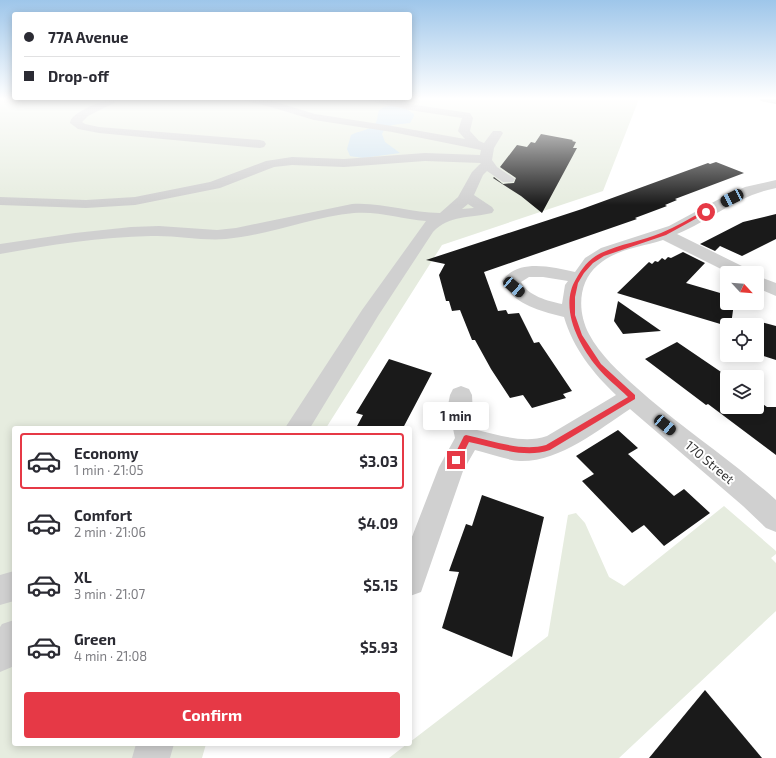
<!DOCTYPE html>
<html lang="en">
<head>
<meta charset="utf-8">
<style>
  body { margin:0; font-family:"Exo 2",sans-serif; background:#f7f7f7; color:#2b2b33; height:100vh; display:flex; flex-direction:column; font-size:15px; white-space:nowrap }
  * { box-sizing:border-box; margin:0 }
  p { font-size:13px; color:#7c7c81 }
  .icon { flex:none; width:22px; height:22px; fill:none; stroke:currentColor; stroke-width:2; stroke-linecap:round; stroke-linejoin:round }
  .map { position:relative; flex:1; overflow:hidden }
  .side { position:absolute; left:12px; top:426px; width:400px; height:320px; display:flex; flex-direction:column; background:#fff; border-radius:4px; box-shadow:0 2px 10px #0003 }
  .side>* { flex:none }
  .hud { position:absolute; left:12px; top:12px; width:400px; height:88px; border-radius:4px; box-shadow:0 2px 10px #0003; display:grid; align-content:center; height:88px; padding:0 12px; background:#fff }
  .needle { width:26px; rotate:116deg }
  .tools { position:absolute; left:720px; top:266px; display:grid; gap:8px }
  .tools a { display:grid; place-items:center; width:44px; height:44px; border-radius:4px; background:#fff; box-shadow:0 2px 10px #0003; font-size:20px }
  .end { position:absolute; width:18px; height:18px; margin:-9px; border:5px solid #e63946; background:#fff; box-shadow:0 0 0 2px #fff }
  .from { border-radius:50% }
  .bubble { position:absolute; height:28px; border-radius:4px; background:#fff; box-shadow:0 2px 10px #0003; font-size:13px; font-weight:700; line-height:28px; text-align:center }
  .car { position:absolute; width:12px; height:24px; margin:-12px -6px; border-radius:5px; box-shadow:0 0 3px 1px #0007; background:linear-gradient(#222 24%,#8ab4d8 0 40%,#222 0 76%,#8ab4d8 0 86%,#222 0) }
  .hud b { display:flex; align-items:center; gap:14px; height:38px; font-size:15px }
  .hud b+b { border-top:1px solid #e1e1e2 }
  .hud i { width:10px; height:10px; background:#2b2b33 }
  ul { padding:7px 0 0; list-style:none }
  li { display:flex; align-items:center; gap:12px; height:56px; margin:0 8px 6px; padding:0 4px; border:2px solid transparent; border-radius:4px }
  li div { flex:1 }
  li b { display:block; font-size:15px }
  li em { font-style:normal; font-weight:700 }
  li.current { border-color:#e63946 }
  li>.icon { width:36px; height:36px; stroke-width:1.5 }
  .button { display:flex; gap:8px; margin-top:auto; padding:8px 12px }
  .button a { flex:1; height:46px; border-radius:4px; background:#e63946; color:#fff; font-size:16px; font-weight:700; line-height:46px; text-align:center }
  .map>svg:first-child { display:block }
  .green { fill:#e6ecdf }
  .water { fill:#cfe2ee }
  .building { fill:#1a1a1a }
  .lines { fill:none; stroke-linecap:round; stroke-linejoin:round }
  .minor { fill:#d0d0d0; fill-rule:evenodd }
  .major { fill:#ababab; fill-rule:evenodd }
  .route { fill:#e63946 }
  .labels { text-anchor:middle; stroke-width:4; stroke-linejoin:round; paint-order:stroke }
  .street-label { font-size:13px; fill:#333; stroke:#fff }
</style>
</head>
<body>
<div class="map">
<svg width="776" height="758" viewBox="0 0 776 758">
  <rect width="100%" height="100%" fill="#fff"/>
  <!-- green -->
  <g class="green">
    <polygon points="0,99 639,99 603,191 442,245 326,428 14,428 14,744 206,744 202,758 0,758"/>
    <polygon points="724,506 776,551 776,554 771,558 776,563 776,611 619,758 389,758 407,744 410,744 410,742 548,636 568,515 576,513 585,523 609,577 624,586"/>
  </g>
  <!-- water -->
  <path class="water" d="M393 105 405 108 414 114V116L410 123C400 125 387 122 382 134L385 142 400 153 363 158 350 156 347 149 351 135C358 131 366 131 373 126 383 118 370 108 393 105Z"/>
  <!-- building -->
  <g class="building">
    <polygon points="541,134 573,140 572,141 576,142 573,148 577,148 542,213 521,196 493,178 494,177 503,184 514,183 516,178 500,167 517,145 527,147 531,142 535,143"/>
    <polygon points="716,162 744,173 675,199 677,200 665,205 667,206 635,218 637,219 484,272 498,311 506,310 508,314 519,313 534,343 539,342 572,391 563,394 566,398 532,408 523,395 510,398 491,369 475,340 472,340 460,310 452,311 449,301 446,301 439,275 445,264 426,260 582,209 708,163 710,164"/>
    <polygon points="776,214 776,239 742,256 720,246 715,251 700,244 743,222"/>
    <polygon points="683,252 705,263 686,283 727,295 727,303 734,303 731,325 727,326 617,293 649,262 652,264 655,261 658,262 662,258 665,260 668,257 671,258"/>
    <polygon points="618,301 661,331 623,334 614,321"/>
    <polygon points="757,321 776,326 776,360 757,354"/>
    <polygon points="677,342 727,376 727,407 757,407 757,400 767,407 776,407 776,455 708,404 706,405 645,359"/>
    <polygon points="389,359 432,373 403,428 356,428 363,415 356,413"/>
    <polygon points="618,430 638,448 628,454 674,496 684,489 710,513 664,546 644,525 632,533 582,481 594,474 576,456"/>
    <polygon points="482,495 544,517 512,657 442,628 459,572 449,571 466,524 472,526"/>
    <polygon points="705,690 762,758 649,758"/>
  </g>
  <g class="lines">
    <!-- minor -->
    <g class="minor">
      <path d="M108 99H122L88 116 82 122 85 124 99 127 260 140 264 141 266 144 264 147 260 148 99 133 78 129 70 123C71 112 99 103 108 99Z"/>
      <path d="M245 99H266L315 114 392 126 465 139 458 131 462 118 409 110 370 101 369 99H389L409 104 470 113 473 118 470 131 479 141 484 143 493 131H501L503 133 494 148 492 160 497 167 515 179 513 182H503L487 171 483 175 474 195 492 207 494 210 492 213C471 218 449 215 433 232L378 316 310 428H285L362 310 426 221C402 219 379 211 354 213 311 217 270 235 226 239 201 241 176 235 151 236 100 237 50 245 0 254V244L75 233 131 227 159 226 217 230 236 228 352 204C382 202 410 213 440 213L458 197 472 172 481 163 425 161 344 167 292 165 274 167 220 188 135 205 86 208 0 205V197L86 200 135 197 210 182 266 161 292 157 344 159 425 153 480 155 481 150 392 132 314 120 267 106 246 101ZM468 204 474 208 462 209Z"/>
      <path d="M776 180V188C736 196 713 219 677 234L748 269 751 273H729L663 240C641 247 616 249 598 265 578 282 577 311 589 334 600 355 619 372 637 388 669 417 705 442 739 469 751 479 764 489 776 500V532L766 528 743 506 630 409C598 430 560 462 520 461 505 460 489 453 475 450L463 471 421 592 410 596V542L439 467 455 438 448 405 450 395 453 389 461 386 469 389 472 395 473 415 477 430C500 435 524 444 547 436L616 395C593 373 573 348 564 317 540 311 514 305 502 281 518 258 552 267 575 272L585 258 601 248 669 226 721 198 745 187ZM529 277H543L568 281 565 285 562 304C548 301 528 296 521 282Z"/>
      <polygon points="757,276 776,283 776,296 757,288"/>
      <polygon points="14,571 14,601 0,605 0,575"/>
      <polygon points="14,620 14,664 12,667 0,672 0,627 2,624"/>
      <polygon points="136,744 174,744 170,758 132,758"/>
    </g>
    <!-- major -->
    <polygon class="major" points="760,99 776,99 776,104 761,101"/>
  </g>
  <!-- sky -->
  <linearGradient id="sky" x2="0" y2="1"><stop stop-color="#9ec6ea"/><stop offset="0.48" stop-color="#fff"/><stop offset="1" stop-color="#fff" stop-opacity="0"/></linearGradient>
  <rect width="776" height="205" fill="url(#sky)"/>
  <!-- route -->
  <path class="route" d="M704 211 708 212 666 235 604 256 593 263 584 273 578 283 575 297V315L582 335 601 364 635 395V399L550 450C524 459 495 447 469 442L459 462H454L452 460 464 436 466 435C491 440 521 452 546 445L628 397C618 387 606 378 597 367 578 344 559 307 576 279 582 268 590 258 601 253 620 244 642 241 661 233 676 227 690 218 704 211Z"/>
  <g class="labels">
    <!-- street labels -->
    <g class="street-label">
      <text transform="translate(710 462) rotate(40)" y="5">170 Street</text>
    </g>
  </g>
</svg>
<div class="tools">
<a><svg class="needle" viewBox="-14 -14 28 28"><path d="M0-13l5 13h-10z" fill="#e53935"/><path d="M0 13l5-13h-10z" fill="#7c7c81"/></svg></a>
<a><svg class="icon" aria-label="locate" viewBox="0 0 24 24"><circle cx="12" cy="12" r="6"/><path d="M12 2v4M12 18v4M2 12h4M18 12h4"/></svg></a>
<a><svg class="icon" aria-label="layers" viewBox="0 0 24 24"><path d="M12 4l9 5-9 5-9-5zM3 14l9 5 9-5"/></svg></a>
</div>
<i class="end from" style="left:706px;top:212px"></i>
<i class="end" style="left:456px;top:460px"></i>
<div class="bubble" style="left:423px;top:402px;width:66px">1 min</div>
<i class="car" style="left:732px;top:198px;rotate:243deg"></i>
<i class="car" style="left:514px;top:287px;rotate:131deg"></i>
<i class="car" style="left:665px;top:425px;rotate:130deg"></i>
<div class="hud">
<b><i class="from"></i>77A Avenue</b>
<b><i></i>Drop-off</b>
</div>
<section class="side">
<ul>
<li class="current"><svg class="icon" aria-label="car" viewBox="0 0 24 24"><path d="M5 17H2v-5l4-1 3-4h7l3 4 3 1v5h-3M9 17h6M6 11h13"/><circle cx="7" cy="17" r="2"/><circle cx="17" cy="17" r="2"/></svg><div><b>Economy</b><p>1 min · 21:05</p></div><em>$3.03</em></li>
<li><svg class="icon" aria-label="car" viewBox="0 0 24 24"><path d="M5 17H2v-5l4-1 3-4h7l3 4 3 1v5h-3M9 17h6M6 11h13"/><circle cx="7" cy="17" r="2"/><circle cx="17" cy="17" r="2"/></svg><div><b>Comfort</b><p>2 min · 21:06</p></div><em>$4.09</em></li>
<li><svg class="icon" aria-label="car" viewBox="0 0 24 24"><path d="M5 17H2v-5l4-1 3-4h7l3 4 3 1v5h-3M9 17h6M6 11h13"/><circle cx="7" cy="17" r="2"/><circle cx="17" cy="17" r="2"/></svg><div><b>XL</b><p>3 min · 21:07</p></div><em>$5.15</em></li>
<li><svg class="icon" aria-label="car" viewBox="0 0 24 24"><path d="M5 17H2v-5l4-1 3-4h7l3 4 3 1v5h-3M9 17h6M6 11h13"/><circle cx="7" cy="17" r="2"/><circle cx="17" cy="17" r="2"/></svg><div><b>Green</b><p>4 min · 21:08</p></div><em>$5.93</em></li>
</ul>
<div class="button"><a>Confirm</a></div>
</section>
</div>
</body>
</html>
